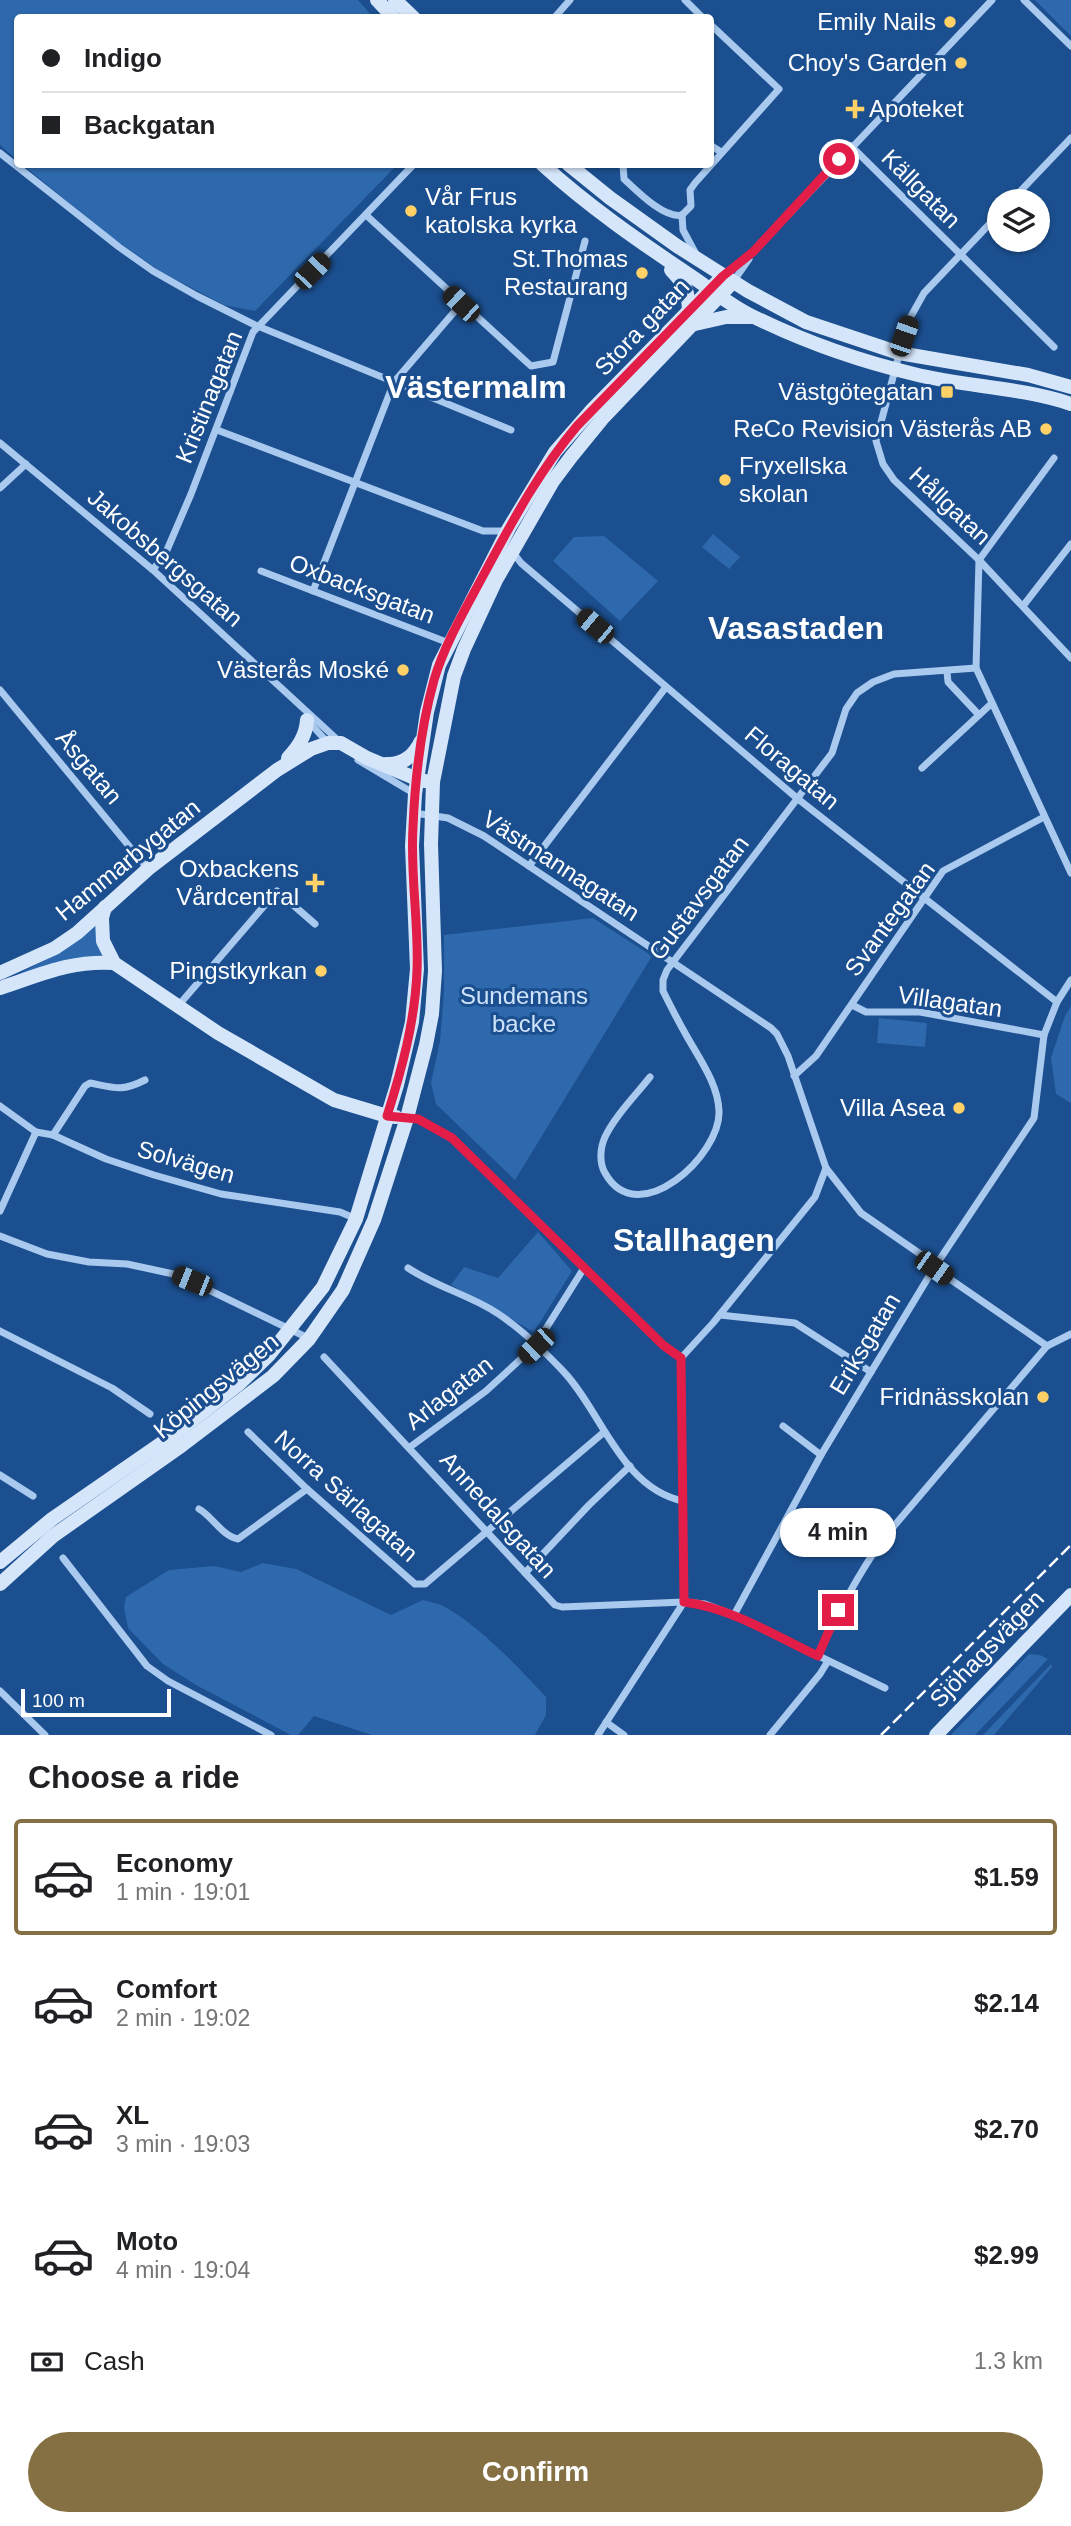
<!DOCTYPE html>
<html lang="en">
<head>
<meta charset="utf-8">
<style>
  body { margin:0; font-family:Helvetica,sans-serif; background:#f6f6f6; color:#202124; height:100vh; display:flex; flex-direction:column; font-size:26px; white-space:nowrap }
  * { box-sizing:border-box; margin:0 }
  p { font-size:23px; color:#757577 }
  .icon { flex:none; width:38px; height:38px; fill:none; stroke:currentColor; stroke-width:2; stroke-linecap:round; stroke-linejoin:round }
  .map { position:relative; height:1735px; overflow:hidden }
  .side { display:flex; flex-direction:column; background:#fff; flex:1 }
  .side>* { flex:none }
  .top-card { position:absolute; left:14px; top:14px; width:700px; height:154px; border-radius:7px; box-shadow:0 2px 5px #0004; display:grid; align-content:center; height:154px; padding:0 28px; background:#fff }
  .fabs { position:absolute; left:987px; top:189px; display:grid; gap:14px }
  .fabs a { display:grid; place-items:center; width:63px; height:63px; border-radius:50%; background:#fff; box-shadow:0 2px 5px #0004; font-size:35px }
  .scale { position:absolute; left:21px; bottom:18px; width:150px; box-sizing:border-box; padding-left:7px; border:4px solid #fff; border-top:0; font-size:19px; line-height:24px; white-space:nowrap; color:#fff; -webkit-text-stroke:5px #1b4f8f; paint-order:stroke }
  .end { position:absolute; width:32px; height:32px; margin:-16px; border:9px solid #e11d48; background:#fff; box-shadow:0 0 0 4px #fff }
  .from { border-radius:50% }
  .bubble { position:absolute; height:49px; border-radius:24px; background:#fff; box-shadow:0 2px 5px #0004; font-size:23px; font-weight:700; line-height:49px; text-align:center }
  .car { position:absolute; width:21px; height:42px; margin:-21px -10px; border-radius:9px; box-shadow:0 0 5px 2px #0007; background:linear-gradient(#222 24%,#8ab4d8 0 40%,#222 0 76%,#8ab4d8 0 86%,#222 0) }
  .top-card b { display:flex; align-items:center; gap:24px; height:66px; font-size:26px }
  .top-card b+b { border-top:2px solid #e0e0e0 }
  .top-card i { width:18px; height:18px; background:#202124 }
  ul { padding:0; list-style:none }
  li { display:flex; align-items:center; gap:21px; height:116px; margin:0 14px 10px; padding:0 14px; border:4px solid transparent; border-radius:7px }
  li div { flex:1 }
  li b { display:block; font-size:26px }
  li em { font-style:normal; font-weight:700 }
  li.on { border-color:#847042 }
  li>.icon { width:63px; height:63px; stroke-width:1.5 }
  h2 { padding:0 28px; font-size:32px; line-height:84px }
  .pay { display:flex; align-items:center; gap:18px; height:77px; padding:0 28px; font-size:26px }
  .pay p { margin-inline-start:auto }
  .primary-button { display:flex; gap:14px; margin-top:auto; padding:14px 28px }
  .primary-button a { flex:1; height:80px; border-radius:42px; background:#847042; color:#fff; font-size:28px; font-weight:700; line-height:80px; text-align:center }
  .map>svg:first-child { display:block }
  .green { fill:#2e69ad }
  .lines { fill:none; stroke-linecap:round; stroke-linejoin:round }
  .street { stroke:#a9c9ee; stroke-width:7 }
  .secondary { stroke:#d6e6fa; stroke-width:14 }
  .rail { stroke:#fff; stroke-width:2.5; stroke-dasharray:12 5; stroke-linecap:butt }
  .route { stroke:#e11d48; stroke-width:9 }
  .poi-dot { fill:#ffd166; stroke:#1b4f8f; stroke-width:2.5 }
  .labels { text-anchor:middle; stroke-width:6; stroke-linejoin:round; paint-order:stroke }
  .poi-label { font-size:24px; fill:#fff; stroke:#1b4f8f; text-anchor:end }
  .street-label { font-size:24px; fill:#fff; stroke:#1b4f8f }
  .park-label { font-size:24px; fill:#cfe3fa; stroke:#1b4f8f }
  .district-label { font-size:32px; font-weight:bold; fill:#fff; stroke:#1b4f8f }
</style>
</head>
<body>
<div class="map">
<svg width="1071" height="1735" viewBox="0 0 1071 1735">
  <rect width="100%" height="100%" fill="#1b4f8f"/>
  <!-- green -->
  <g class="green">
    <polygon points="0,0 358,0 373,17 18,18 17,160 0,145"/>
    <polygon points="1035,0 1071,0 1071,36"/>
    <polygon points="23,165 397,165 255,311 224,305 160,271 106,233"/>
    <polygon points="713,534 740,557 729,569 702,547"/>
    <polygon points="604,536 658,581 620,621 553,561 574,537"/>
    <polygon points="593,918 652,956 515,1180 436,1104 431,1083 440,1041 444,991 444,935"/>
    <polygon points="96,924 105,960 8,979 50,958 75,942"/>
    <polygon points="1071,1006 1071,1103 1056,1094 1051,1058 1065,1016"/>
    <polygon points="879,1018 927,1023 925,1047 877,1043"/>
    <polygon points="538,1232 572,1271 534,1332 451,1285 464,1267 498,1278"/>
    <path d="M263 1563 296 1569 391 1615 423 1600C429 1602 437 1603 443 1606 478 1624 519 1668 546 1697V1715L535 1735H372L314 1716 298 1735H291L196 1685 163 1664 128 1628 124 1608 126 1597 169 1570 214 1566 241 1572Z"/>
    <polygon points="1029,1654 1040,1655 1048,1659 975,1735 951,1735"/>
    <polygon points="1051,1664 1052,1667 994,1735 983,1735"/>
  </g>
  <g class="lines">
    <!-- street -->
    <g class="street">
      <polyline points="685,0 703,18"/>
      <polyline points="1024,0 1071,46"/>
      <polyline points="554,18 570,0"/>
      <polyline points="710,145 721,152"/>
      <polyline points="851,146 1054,347"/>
      <polyline points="0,153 119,247 153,271 197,296 255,325 511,430"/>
      <path d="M623 164 624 179C637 191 664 219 682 215"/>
      <polyline points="1011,201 1071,138"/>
      <polyline points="999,214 924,293 910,318 904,336 876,441 883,464 894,480 979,560 1071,658"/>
      <polyline points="366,215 531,366 553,362 585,241"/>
      <polyline points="682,215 691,206 690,190 695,183 779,89 710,24"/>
      <polyline points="682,215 683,230 697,256"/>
      <polyline points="724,275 753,252 992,0"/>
      <polyline points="733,282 749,259"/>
      <polyline points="217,430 483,531 501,531 508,529"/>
      <polyline points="0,443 153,570 341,743"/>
      <polyline points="1054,458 979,560 976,668 1071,873"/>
      <polyline points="0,488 26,464"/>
      <polyline points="512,551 521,563 798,799 1057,1002"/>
      <polyline points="153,570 167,550 191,494 253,332 414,164"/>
      <polyline points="261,571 449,643"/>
      <polyline points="313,591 394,382 461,304"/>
      <polyline points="1023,606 1071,544"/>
      <polyline points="947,672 948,682 979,715"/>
      <polyline points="0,690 148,869"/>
      <polyline points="309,722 329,744"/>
      <polyline points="358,760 415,794"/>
      <polyline points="922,768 991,704"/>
      <polyline points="414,813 448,818 484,836 771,1028 777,1034 788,1056 826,1168 861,1213 926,1258 934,1268 1047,1346"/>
      <polyline points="529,866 666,687"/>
      <polyline points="852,1005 866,1012 920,1012 1044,1035"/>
      <polyline points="178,1006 277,891 315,924"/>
      <polyline points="794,1076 816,1056 943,871 1044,817"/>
      <path d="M650 1077C635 1096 615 1116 605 1137 600 1148 599 1163 605 1173 638 1232 721 1155 719 1111 718 1083 698 1057 685 1033 677 1019 670 1005 663 991V980L667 970 832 753 846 709 857 693 873 682 894 674 976 668"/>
      <polyline points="0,1106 36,1132 53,1135 106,1159 154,1175 221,1194 340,1212 359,1220"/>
      <polyline points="408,1118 418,1119 452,1138 663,1345 681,1358"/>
      <path d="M53 1135 85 1086 90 1083C115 1088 121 1092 145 1080"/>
      <polyline points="0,1211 36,1132"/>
      <polyline points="0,1236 47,1254 89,1262 127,1264 178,1275 308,1338"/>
      <path d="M408 1268C432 1284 459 1292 485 1306 512 1320 541 1348 563 1371 602 1412 621 1488 683 1501"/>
      <polyline points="720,1315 795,1323 871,1372"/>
      <polyline points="0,1331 112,1388 150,1414"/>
      <polyline points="324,1357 555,1605 562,1607 684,1602 705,1604 734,1615 885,1688"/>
      <polyline points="783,1426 821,1455"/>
      <polyline points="248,1432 307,1489 415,1584 425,1584 603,1433"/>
      <polyline points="410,1447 486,1391 535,1346 584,1268"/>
      <polyline points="0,1475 33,1496"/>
      <path d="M199 1509C212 1516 223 1537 238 1539L307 1489"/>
      <polyline points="63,1558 147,1666 168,1681 271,1735"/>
      <polyline points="525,1573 589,1505 630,1466"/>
      <polyline points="734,1615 821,1455 871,1372 934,1268 1034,1118 1044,1035 1057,1002 1071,980"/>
      <path d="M818 1655C837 1614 857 1576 883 1539L1047 1346 1071 1334"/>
      <polyline points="0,1691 45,1735"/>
      <polyline points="606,1722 624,1735"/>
      <polyline points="598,1735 684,1602 681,1358 713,1323 815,1197 826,1168"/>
      <polyline points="770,1735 820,1674 828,1661"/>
    </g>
    <!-- secondary -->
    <g class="secondary">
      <polyline points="377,0 394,18"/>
      <polyline points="395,0 414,18"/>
      <path d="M542 164C588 206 640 242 691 276 712 290 732 307 754 317 805 342 859 361 914 374 966 387 1020 387 1071 404"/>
      <polyline points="568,164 610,198 677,246 748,291 806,322 899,353 1028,375 1071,387"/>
      <path d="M671 270C686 286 688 289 689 311"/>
      <polyline points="695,324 726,317 751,317"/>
      <path d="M288 758C298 747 306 736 307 720"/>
      <path d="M386 764C403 765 414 756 421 741"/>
      <polyline points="105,907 102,918 103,941 114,963 218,1033 334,1100 387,1116 396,1117"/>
      <polyline points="0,973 55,948 77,933 148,869 277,770 311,749 328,743 341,743 367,758 417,779 425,781"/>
      <path d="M0 988C40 975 71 960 114 963"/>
      <polyline points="0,1562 52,1519 172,1436 239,1384 269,1355 323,1287 356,1219 397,1085 412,1022 417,969 412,846 415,794 427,712 439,665 509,528 555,452 590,412 723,276"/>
      <polyline points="0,1584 53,1536 181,1446 273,1376 309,1339 343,1290 374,1220 407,1118 426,1045 432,1014 435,971 431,844 433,782 454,676 464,649 496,580 553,481 571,457 602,419 733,282"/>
      <polyline points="936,1735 1071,1595"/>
    </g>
    <!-- rail -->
    <polyline class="rail" points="881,1735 1071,1545"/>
  </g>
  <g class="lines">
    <!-- route -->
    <path class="route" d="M838 1610 818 1656C775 1636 732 1608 684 1602L681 1358 663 1345 452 1138 418 1119 387 1116C402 1069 415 1021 417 971 419 923 410 875 413 827 415 779 421 727 434 680 445 643 466 608 484 574 512 522 539 471 577 426L723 276 753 252 839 159"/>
  </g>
  <!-- markers -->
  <g class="poi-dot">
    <circle cx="950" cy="22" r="7"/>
    <circle cx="961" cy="63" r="7"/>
    <path d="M851.5 98.5h7v7h7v7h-7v7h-7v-7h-7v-7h7z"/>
    <circle cx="411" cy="211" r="7"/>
    <circle cx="642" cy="273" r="7"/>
    <rect x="940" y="385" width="14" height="14" rx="3.5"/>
    <circle cx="1046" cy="429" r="7"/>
    <circle cx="725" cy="480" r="7"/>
    <circle cx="403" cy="670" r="7"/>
    <path d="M311.5 872.5h7v7h7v7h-7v7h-7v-7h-7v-7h7z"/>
    <circle cx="321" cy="971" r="7"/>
    <circle cx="959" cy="1108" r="7"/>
    <circle cx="1043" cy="1397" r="7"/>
  </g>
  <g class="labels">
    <!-- poi labels -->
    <g class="poi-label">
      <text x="936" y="30">Emily Nails</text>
      <text x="947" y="71">Choy's Garden</text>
      <text x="869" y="117" text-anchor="start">Apoteket</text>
      <text x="425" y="205" text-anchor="start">Vår Frus<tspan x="425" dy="28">katolska kyrka</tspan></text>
      <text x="628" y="267">St.Thomas<tspan x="628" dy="28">Restaurang</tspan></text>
      <text x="933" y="400">Västgötegatan</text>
      <text x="1032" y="437">ReCo Revision Västerås AB</text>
      <text x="739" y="474" text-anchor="start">Fryxellska<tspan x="739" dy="28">skolan</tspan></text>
      <text x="389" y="678">Västerås Moské</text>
      <text x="299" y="877">Oxbackens<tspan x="299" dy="28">Vårdcentral</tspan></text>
      <text x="307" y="979">Pingstkyrkan</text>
      <text x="945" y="1116">Villa Asea</text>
      <text x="1029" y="1405">Fridnässkolan</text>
    </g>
    <!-- street labels -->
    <g class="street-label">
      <text transform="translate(921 189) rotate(45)" y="8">Källgatan</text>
      <text transform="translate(642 327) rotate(-46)" y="8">Stora gatan</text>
      <text transform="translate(209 397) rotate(-68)" y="8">Kristinagatan</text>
      <text transform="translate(950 506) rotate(43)" y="8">Hållgatan</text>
      <text transform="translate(165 558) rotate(41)" y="8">Jakobsbergsgatan</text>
      <text transform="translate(362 589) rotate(21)" y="8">Oxbacksgatan</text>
      <text transform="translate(89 767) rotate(50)" y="8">Åsgatan</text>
      <text transform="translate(792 768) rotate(40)" y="8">Floragatan</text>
      <text transform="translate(128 860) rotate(-39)" y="8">Hammarbygatan</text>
      <text transform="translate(561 866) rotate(33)" y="8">Västmannagatan</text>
      <text transform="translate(699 898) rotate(-53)" y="8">Gustavsgatan</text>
      <text transform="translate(890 919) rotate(-54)" y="8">Svantegatan</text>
      <text transform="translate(950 1002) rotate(8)" y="8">Villagatan</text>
      <text transform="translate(186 1162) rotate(16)" y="8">Solvägen</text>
      <text transform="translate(865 1344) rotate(-59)" y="8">Eriksgatan</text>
      <text transform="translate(216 1386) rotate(-39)" y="8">Köpingsvägen</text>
      <text transform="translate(449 1393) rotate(-38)" y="8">Arlagatan</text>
      <text transform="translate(346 1496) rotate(42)" y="8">Norra Särlagatan</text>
      <text transform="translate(498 1515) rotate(48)" y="8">Annedalsgatan</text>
      <text transform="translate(987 1649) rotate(-46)" y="8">Sjöhagsvägen</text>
    </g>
    <!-- park labels -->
    <g class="park-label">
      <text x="524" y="1004">Sundemans<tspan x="524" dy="28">backe</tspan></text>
    </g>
    <!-- district labels -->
    <g class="district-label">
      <text x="476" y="398">Västermalm</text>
      <text x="796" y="639">Vasastaden</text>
      <text x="694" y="1251">Stallhagen</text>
    </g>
  </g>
</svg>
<div class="fabs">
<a><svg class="icon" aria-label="layers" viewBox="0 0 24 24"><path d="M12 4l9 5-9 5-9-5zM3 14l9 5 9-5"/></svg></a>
</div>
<div class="scale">100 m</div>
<i class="end from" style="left:839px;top:159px"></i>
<i class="end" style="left:838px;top:1610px"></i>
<div class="bubble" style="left:780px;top:1508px;width:116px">4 min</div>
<i class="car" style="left:312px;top:271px;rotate:44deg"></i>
<i class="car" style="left:461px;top:304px;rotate:313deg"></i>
<i class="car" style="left:904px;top:336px;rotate:19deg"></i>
<i class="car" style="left:595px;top:626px;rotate:310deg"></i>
<i class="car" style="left:934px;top:1268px;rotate:125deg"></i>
<i class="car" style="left:192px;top:1281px;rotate:292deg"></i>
<i class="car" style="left:536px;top:1346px;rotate:226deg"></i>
<div class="top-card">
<b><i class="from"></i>Indigo</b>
<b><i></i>Backgatan</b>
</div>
</div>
<section class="side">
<h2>Choose a ride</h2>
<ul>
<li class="on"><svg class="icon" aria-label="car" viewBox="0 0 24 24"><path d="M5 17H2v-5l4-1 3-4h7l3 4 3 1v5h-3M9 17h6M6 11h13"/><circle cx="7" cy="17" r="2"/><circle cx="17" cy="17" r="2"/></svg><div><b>Economy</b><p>1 min · 19:01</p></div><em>$1.59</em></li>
<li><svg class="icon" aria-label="car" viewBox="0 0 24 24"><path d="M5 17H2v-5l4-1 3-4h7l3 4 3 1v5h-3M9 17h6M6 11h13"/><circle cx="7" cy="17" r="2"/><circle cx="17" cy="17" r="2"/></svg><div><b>Comfort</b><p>2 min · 19:02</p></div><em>$2.14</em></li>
<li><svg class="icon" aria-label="car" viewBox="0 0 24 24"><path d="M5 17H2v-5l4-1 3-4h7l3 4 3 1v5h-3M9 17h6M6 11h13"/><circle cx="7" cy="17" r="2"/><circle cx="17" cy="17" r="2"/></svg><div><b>XL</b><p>3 min · 19:03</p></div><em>$2.70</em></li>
<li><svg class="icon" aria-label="car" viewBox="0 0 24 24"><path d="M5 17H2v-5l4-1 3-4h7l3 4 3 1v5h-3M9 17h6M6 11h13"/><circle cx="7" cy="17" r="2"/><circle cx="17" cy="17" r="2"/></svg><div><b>Moto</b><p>4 min · 19:04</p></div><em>$2.99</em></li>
</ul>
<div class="pay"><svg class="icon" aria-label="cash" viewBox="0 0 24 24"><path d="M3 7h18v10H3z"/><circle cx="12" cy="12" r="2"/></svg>Cash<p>1.3 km</p></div>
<div class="primary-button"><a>Confirm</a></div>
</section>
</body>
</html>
